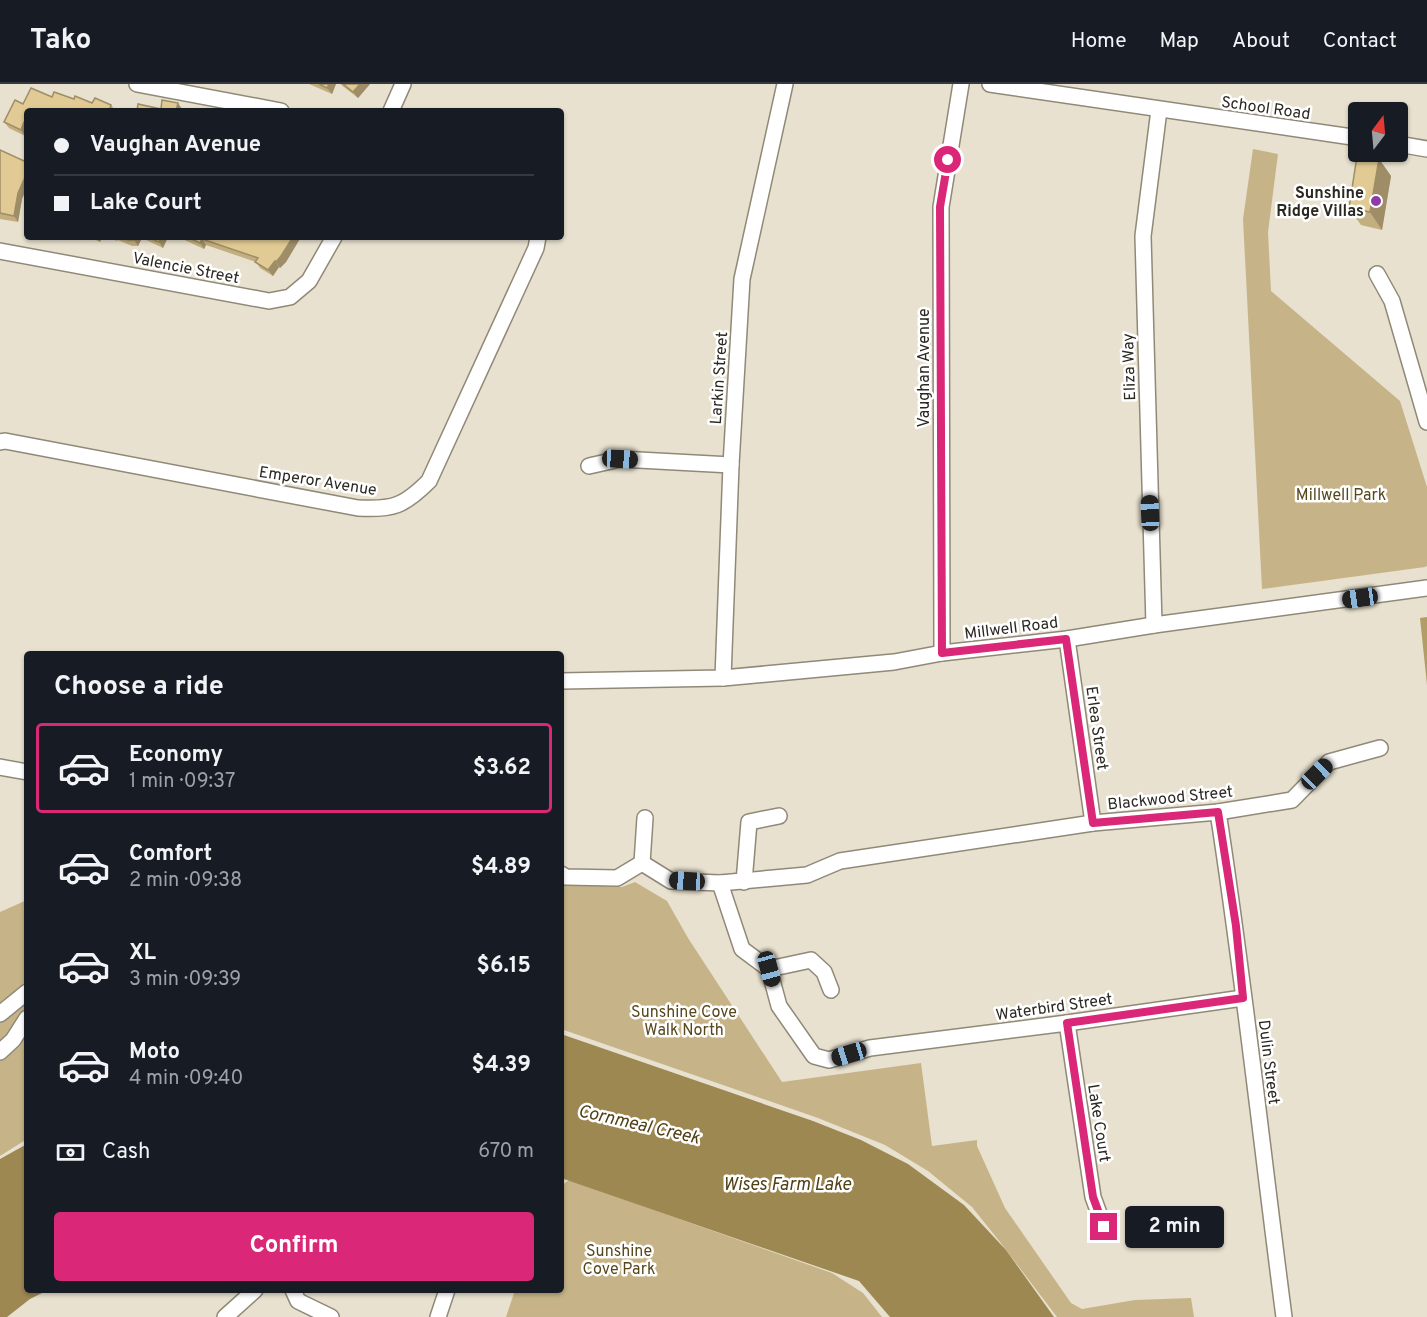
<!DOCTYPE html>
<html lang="en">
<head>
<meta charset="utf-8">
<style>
  body { margin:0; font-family:Overpass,sans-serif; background:#242831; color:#f1f3f6; height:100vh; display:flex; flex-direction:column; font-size:22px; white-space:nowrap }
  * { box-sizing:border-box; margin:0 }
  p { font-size:20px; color:#9ea1a6 }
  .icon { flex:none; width:33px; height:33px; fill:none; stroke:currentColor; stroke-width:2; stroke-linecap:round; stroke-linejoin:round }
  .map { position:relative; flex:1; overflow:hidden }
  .drawer { position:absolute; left:24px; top:567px; width:540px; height:642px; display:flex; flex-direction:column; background:#171b24; border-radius:6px; box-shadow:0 2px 4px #0004 }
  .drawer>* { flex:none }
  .hud { position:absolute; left:24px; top:24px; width:540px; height:132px; border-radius:6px; box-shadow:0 2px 4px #0004; display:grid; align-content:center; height:132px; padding:0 30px; background:#171b24 }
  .needle { width:39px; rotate:16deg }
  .tools { position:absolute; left:1348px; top:18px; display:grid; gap:12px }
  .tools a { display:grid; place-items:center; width:60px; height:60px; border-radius:6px; background:#171b24; box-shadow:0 2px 4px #0004; font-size:30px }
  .end { position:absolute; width:27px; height:27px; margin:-14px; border:8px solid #db2777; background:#fff; box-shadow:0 0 0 3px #fff }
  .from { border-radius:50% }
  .bubble { position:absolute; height:42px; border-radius:6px; background:#171b24; box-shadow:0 2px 4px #0004; font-size:20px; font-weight:700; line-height:42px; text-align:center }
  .car { position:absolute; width:18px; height:36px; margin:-18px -9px; border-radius:8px; box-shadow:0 0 4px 2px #0007; background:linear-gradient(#222 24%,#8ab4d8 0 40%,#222 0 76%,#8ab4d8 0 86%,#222 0) }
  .hud b { display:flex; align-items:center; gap:21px; height:57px; font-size:22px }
  .hud b+b { border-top:2px solid #363941 }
  .hud i { width:15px; height:15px; background:#f1f3f6 }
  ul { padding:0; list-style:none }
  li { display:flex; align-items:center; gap:18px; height:90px; margin:0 12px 9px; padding:0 18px; border:3px solid transparent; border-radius:6px }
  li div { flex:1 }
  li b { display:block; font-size:22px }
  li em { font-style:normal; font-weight:700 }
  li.active { border-color:#db2777 }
  li>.icon { width:54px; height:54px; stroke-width:1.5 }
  h2 { padding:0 30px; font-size:27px; line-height:72px }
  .pay { display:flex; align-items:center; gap:15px; height:66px; padding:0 30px; font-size:22px }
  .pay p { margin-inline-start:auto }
  .primary-button { display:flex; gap:12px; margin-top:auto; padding:12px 30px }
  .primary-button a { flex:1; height:69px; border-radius:6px; background:#db2777; color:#fff; font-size:24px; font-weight:700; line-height:69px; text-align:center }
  header { display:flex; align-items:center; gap:36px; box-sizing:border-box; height:84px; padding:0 30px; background:#171b24; border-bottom:2px solid #363941 }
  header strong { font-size:28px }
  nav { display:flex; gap:33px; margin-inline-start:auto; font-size:21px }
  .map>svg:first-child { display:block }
  .green { fill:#c6b488 }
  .forest { fill:#b39d67 }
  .water { fill:#9e8852 }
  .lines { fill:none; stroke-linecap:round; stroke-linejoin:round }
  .minor-casing { stroke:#908978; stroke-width:18 }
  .minor { stroke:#fff; stroke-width:15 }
  .wall { fill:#c2ae7e }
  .shaded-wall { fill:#9e8d67 }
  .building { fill:#e1ca93; stroke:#9e8d67; stroke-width:1.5 }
  .route { stroke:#db2777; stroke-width:8 }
  .poi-dot { fill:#903aa7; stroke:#fff; stroke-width:2 }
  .labels { text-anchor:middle; stroke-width:5; stroke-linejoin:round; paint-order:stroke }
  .street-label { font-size:16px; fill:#2b2822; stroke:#fff }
  .poi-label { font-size:16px; font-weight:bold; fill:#2b2822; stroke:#fff; text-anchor:end }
  .park-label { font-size:16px; fill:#57471c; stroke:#fff }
  .water-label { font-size:18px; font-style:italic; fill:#514015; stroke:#fff }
</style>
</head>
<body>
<header>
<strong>Tako</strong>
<nav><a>Home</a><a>Map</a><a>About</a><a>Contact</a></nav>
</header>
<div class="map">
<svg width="1427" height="1233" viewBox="0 0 1427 1233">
  <rect width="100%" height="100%" fill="#e8e1cf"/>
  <!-- green -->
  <g class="green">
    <polygon points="1253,65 1278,70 1268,148 1271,207 1400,317 1427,403 1427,482 1425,483 1262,505 1243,135"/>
    <polygon points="635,798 667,817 688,854 782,998 921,979 932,1062 977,1056 977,1062 1005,1124 1071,1219 1082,1225 1135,1216 1191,1214 1194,1233 1057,1233 1000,1158 972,1123 928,1087 885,1061 818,1034 561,945 561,800 622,803"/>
    <polygon points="27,816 27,1055 0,1072 0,828"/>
    <polygon points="569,1096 832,1189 863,1209 882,1233 506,1233 515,1206 561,1206 561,1102"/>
  </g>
  <!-- forest -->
  <polygon class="forest" points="1427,533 1427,601 1420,534"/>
  <!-- water -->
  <g class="water">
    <polygon points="561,950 813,1037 861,1056 908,1080 964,1121 1006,1166 1054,1233 890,1233 859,1197 561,1094"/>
    <polygon points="27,1060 27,1206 48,1206 30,1215 7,1233 0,1233 0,1075"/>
  </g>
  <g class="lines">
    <defs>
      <g id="minor">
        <polyline points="137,0 281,27"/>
        <polyline points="990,0 1359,54"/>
        <polyline points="391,27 403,0"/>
        <polyline points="1398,60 1427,65"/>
        <polyline points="0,167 269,217 290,213 309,197 334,153"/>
        <polyline points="1377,190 1392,217 1427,338"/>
        <path d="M0 358 5 357 358 424C393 426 404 422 429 397L536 164 538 153"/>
        <polyline points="589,382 620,375 731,381"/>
        <polyline points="1154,541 1143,152 1159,26"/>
        <polyline points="1067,555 1093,739"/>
        <polyline points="942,569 941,123 961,0"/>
        <polyline points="723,594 731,381 742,195 785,0"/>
        <polyline points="561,597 723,594 894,578 942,569 1067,555 1154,541 1427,504"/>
        <polyline points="0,683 27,688"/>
        <path d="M1218 728C1244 895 1262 1065 1284 1233"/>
        <polyline points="642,779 645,734"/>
        <polyline points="561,790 566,793 617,794 642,779 671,797 720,799 807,791 840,777 1093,739 1218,728 1292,716 1329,678 1380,664"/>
        <polyline points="744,798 749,738 779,732"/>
        <polyline points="720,799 742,865 769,885 779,922 814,972 829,976 870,964 1067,939 1243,914"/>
        <polyline points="769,885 811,876 824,888 831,906"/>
        <polyline points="0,930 27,908"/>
        <polyline points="1067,939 1093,1113 1104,1143"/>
        <polyline points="0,968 13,956 27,934"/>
        <polyline points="293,1206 298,1217 331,1233"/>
        <polyline points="225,1233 255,1206"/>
        <polyline points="438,1233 447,1206"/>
      </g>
    </defs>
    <!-- minor casing -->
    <use href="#minor" class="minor-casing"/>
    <!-- minor -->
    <use href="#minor" class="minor"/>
  </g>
  <!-- wall -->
  <g class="wall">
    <polygon points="309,0 336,0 332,10"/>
    <polygon points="340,0 370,0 358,14"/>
    <polygon points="52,13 74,15 92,19 111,21 115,26 27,27 27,47 25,52 9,44 4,38 23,20"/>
    <polygon points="0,66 22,115 18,138 0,135"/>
    <polygon points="1379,75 1391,92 1382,146 1361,141 1349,124"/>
    <polygon points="89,153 102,153 100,158"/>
    <polygon points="107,153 168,153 163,164 142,154 138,162 132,162 118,156 117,157"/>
    <polygon points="178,153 301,153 286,178 280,184 279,183 273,192 260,184 256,178 206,161 204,165"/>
  </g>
  <!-- shaded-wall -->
  <g class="shaded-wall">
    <polygon points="329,0 336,0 332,10 327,4"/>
    <polygon points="360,0 370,0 358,14 353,8"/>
    <polygon points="178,19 182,25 182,27 176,27"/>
    <polygon points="24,38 27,41 27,47 25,52 21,46"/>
    <polygon points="1379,75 1391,92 1382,146 1370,128"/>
    <polygon points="27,89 27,104 22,115 18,138 14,132 18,109"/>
    <polygon points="96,153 102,153 100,158"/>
    <polygon points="135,153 141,153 142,154 138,162 134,156"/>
    <polygon points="161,153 168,153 163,164 159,158"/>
    <polygon points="293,153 301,153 286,178 280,184 276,178"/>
    <polygon points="202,155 206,161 204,165 200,159"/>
    <polygon points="275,177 279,183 273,192 268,186"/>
  </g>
  <!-- building -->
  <g class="building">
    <polygon points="319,0 329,0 327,4"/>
    <polygon points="343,0 360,0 353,8"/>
    <polygon points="31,4 52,13 54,8 74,15 75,12 92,19 95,14 111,21 110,24 117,27 27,27 27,39 24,38 21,46 4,38 15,16 23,20"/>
    <polygon points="162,16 178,19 176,27 137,27 138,20 161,25"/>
    <polygon points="0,66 24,77 27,70 27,89 18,109 14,132 0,129"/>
    <polygon points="1357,72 1379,75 1370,128 1349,124"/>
    <polygon points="121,153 135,153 134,156 128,156"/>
    <polygon points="148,153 161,153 159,158"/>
    <polygon points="187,153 293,153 281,172 276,178 275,177 268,186 255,178 258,174 202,155 200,159"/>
  </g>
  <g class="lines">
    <!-- route -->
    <polyline class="route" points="948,76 940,123 942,569 1066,555 1093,739 1218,728 1236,842 1243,914 1067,939 1093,1113 1104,1143"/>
  </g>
  <!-- markers -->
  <circle class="poi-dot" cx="1376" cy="117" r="6"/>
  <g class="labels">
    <!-- street labels -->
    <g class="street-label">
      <text transform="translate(1266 23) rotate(8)" y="6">School Road</text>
      <text transform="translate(186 183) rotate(11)" y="6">Valencie Street</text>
      <text transform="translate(1128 283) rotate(-92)" y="6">Eliza Way</text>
      <text transform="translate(923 284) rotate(-90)" y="6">Vaughan Avenue</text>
      <text transform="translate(718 294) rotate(-86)" y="6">Larkin Street</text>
      <text transform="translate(318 396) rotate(9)" y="6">Emperor Avenue</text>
      <text transform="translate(1011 543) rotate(-7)" y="6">Millwell Road</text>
      <text transform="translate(1098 644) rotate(82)" y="6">Erlea Street</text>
      <text transform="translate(1170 713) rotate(-6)" y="6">Blackwood Street</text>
      <text transform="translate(1054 922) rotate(-8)" y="6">Waterbird Street</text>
      <text transform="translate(1270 978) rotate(83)" y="6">Dulin Street</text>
      <text transform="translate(1100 1039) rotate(81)" y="6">Lake Court</text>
    </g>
    <!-- poi labels -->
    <g class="poi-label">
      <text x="1364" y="114">Sunshine<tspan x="1364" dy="18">Ridge Villas</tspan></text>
    </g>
    <!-- park labels -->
    <g class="park-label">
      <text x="1341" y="416">Millwell Park</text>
      <text x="684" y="933">Sunshine Cove<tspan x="684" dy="18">Walk North</tspan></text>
      <text x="619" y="1172">Sunshine<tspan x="619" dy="18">Cove Park</tspan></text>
    </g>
    <!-- water labels -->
    <g class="water-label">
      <text transform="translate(639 1040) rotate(13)" y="6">Cornmeal Creek</text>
      <text x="787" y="1106">Wises Farm Lake</text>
    </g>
  </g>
</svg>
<div class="tools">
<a><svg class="needle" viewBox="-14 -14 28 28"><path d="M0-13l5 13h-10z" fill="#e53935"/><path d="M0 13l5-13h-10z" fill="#9ea1a6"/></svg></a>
</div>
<i class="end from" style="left:948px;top:76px"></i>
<i class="end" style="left:1104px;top:1143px"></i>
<div class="bubble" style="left:1125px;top:1122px;width:99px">2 min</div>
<i class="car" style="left:620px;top:375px;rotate:93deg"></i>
<i class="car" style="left:1150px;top:429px;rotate:358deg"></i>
<i class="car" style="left:1360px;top:514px;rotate:262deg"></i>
<i class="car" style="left:1317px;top:690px;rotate:46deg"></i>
<i class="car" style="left:687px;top:797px;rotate:273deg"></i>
<i class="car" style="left:769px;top:885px;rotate:165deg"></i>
<i class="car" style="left:849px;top:970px;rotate:253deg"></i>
<div class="hud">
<b><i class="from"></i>Vaughan Avenue</b>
<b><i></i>Lake Court</b>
</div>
<section class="drawer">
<h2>Choose a ride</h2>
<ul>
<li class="active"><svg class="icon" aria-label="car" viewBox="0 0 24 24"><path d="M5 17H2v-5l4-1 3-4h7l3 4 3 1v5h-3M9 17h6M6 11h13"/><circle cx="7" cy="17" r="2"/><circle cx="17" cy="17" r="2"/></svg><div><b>Economy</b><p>1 min · 09:37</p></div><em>$3.62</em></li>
<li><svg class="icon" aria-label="car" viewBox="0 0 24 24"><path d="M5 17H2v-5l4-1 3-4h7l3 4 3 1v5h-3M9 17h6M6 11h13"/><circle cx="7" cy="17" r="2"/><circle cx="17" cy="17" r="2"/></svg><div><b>Comfort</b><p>2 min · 09:38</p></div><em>$4.89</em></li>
<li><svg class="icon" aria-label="car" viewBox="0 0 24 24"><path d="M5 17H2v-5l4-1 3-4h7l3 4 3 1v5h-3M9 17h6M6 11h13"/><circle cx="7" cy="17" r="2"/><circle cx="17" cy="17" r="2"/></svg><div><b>XL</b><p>3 min · 09:39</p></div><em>$6.15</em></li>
<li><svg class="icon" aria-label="car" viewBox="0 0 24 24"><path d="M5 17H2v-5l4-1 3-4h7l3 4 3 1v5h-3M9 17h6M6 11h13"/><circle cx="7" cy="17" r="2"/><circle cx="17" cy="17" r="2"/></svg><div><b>Moto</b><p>4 min · 09:40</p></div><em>$4.39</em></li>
</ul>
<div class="pay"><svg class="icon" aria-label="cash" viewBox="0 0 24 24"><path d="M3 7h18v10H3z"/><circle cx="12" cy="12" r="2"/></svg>Cash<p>670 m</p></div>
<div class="primary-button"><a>Confirm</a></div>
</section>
</div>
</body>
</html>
